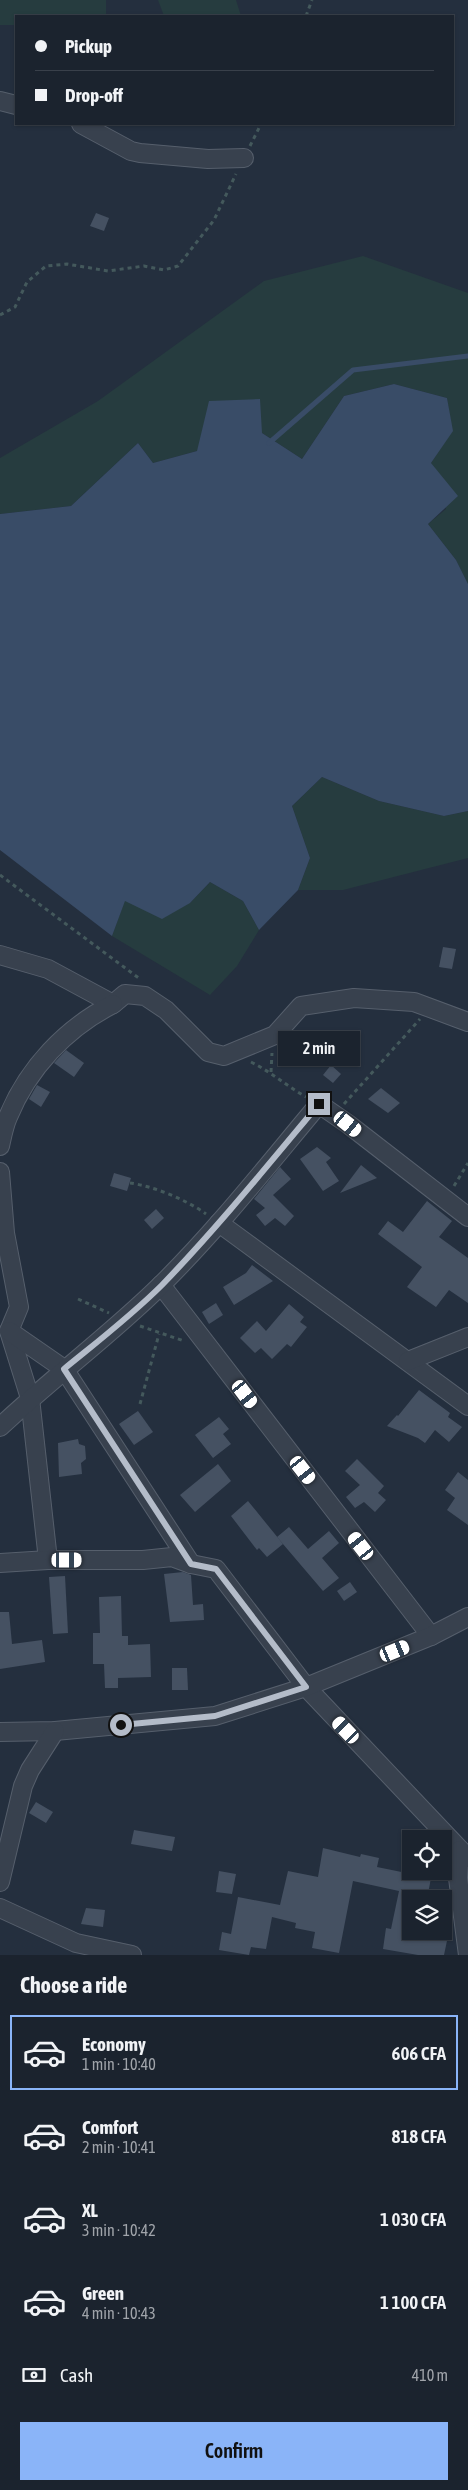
<!DOCTYPE html>
<html lang="en">
<head>
<meta charset="utf-8">
<style>
  body { margin:0; font-family:"Asap Condensed",sans-serif; background:#282f3a; color:#f1f3f6; height:100vh; display:flex; flex-direction:column; font-size:19px; white-space:nowrap }
  * { box-sizing:border-box; margin:0 }
  p { font-size:16px; color:#a0a4aa }
  .icon { flex:none; width:28px; height:28px; fill:none; stroke:currentColor; stroke-width:2; stroke-linecap:round; stroke-linejoin:round }
  .map { position:relative; height:1955px; overflow:hidden }
  .panel { display:flex; flex-direction:column; background:#1b232e; flex:1 }
  .panel>* { flex:none }
  .top-card { position:absolute; left:15px; top:15px; width:439px; height:110px; border-radius:0px; box-shadow:0 1px 4px #0004,0 0 0 1px #39404a; display:grid; align-content:center; height:110px; padding:0 20px; background:#1b232e }
  .buttons { position:absolute; left:402px; top:1830px; display:grid; gap:10px }
  .buttons a { display:grid; place-items:center; width:50px; height:50px; border-radius:0px; background:#1b232e; box-shadow:0 1px 4px #0004,0 0 0 1px #39404a; font-size:25px }
  .end { position:absolute; width:22px; height:22px; margin:-11px; border:6px solid #b4bcc9; background:#111; box-shadow:0 0 0 2px #111 }
  .from { border-radius:50% }
  .bubble { position:absolute; height:35px; border-radius:0px; background:#1b232e; box-shadow:0 1px 4px #0004,0 0 0 1px #39404a; font-size:16px; font-weight:600; line-height:35px; text-align:center }
  .car { position:absolute; width:15px; height:30px; margin:-15px -8px; border-radius:6px; box-shadow:0 0 4px 1px #0007; background:linear-gradient(#fff 24%,#345 0 40%,#fff 0 76%,#345 0 86%,#fff 0) }
  .top-card b { display:flex; align-items:center; gap:18px; height:48px; font-size:19px }
  .top-card b+b { border-top:1px solid #39404a }
  .top-card i { width:12px; height:12px; background:#f1f3f6 }
  ul { padding:0; list-style:none }
  li { display:flex; align-items:center; gap:15px; height:75px; margin:0 10px 8px; padding:0 10px; border:2px solid transparent; border-radius:0px }
  li div { flex:1 }
  li b { display:block; font-size:19px }
  li em { font-style:normal; font-weight:600 }
  li.current { border-color:#8ab4f8 }
  li>.icon { width:45px; height:45px; stroke-width:1.5 }
  h2 { padding:0 20px; font-size:22px; line-height:60px }
  .pay { display:flex; align-items:center; gap:12px; height:55px; padding:0 20px; font-size:19px }
  .pay p { margin-inline-start:auto }
  .button { display:flex; gap:10px; margin-top:auto; padding:10px 20px }
  .button a { flex:1; height:58px; border-radius:0px; background:#8ab4f8; color:#111; font-size:20px; font-weight:600; line-height:58px; text-align:center }
  .map>svg:first-child { display:block }
  .green { fill:#263c3f }
  .water { fill:#394c67 }
  .lines { fill:none; stroke-linecap:round; stroke-linejoin:round }
  .stream { stroke:#394c67; stroke-width:5 }
  .building { fill:#455162 }
  .minor-casing { stroke:#565f6c; stroke-width:20 }
  .path { stroke:#44595c; stroke-width:3; stroke-dasharray:4 4; stroke-linecap:butt }
  .minor { stroke:#38414e; stroke-width:18 }
  .route { stroke:#b4bcc9; stroke-width:6 }
</style>
</head>
<body>
<div class="map">
<svg width="468" height="1955" viewBox="0 0 468 1955">
  <rect width="100%" height="100%" fill="#242f3e"/>
  <!-- green -->
  <g class="green">
    <polygon points="0,0 106,0 106,16 16,16 16,25 0,25"/>
    <polygon points="158,0 236,0 241,16 164,16"/>
    <polygon points="363,256 468,293 468,584 456,560 428,524 446,509 431,463 452,431 447,398 394,384 344,396 302,459 262,433 153,463 138,443 71,506 0,514 0,458 98,401 264,281"/>
    <polygon points="322,777 379,801 444,816 468,811 468,858 343,890 298,890 310,858 292,806"/>
    <polygon points="210,882 243,901 259,930 237,966 210,995 112,936 125,900 190,903"/>
  </g>
  <!-- water -->
  <polygon class="water" points="394,384 447,398 453,431 431,463 458,496 428,524 456,560 468,584 468,811 444,816 379,801 322,777 292,806 310,858 298,890 259,930 243,901 210,882 190,903 162,919 125,901 112,936 0,850 0,514 71,506 138,443 153,463 197,451 209,401 260,399 262,433 302,459 344,396"/>
  <g class="lines">
    <!-- stream -->
    <polyline class="stream" points="269,443 353,370 468,356"/>
  </g>
  <!-- building -->
  <g class="building">
    <polygon points="96,213 109,218 104,231 90,226"/>
    <polygon points="443,947 456,949 452,969 439,967"/>
    <polygon points="66,1050 84,1063 74,1077 54,1063"/>
    <polygon points="331,1065 341,1074 333,1083 323,1075"/>
    <polygon points="37,1085 50,1092 41,1107 29,1099"/>
    <polygon points="381,1088 400,1103 388,1113 368,1099"/>
    <polygon points="317,1147 331,1158 326,1162 339,1181 323,1191 300,1159"/>
    <polygon points="361,1165 377,1178 340,1193"/>
    <polygon points="280,1167 291,1179 273,1195 294,1216 285,1226 275,1218 265,1226 256,1215 265,1208 254,1199"/>
    <polygon points="114,1173 131,1178 127,1191 110,1186"/>
    <polygon points="427,1201 452,1221 439,1237 468,1258 468,1303 449,1290 436,1307 407,1287 422,1267 378,1234 388,1221 403,1232"/>
    <polygon points="156,1209 164,1218 152,1229 144,1220"/>
    <polygon points="252,1265 273,1281 234,1305 223,1287 246,1273"/>
    <polygon points="216,1303 223,1315 209,1324 202,1312"/>
    <polygon points="289,1304 304,1317 300,1322 307,1327 291,1347 287,1344 272,1359 261,1348 255,1353 240,1338 257,1321 266,1331"/>
    <polygon points="419,1390 450,1413 448,1417 462,1427 449,1442 435,1430 425,1443 418,1438 387,1426 397,1415 398,1416"/>
    <polygon points="138,1411 153,1432 134,1445 119,1424"/>
    <polygon points="219,1417 229,1429 223,1434 231,1444 213,1458 195,1435"/>
    <polygon points="78,1439 79,1444 85,1446 86,1459 81,1463 82,1474 59,1477 58,1443"/>
    <polygon points="357,1459 384,1486 378,1493 386,1500 375,1512 364,1502 355,1508 346,1497 360,1485 345,1471"/>
    <polygon points="218,1464 231,1481 195,1512 180,1495"/>
    <polygon points="458,1472 468,1480 468,1525 447,1510 455,1498 445,1490"/>
    <polygon points="248,1501 283,1544 267,1557 259,1548 257,1550 231,1516"/>
    <polygon points="289,1527 308,1549 329,1531 339,1543 322,1558 339,1578 323,1591 277,1537"/>
    <polygon points="183,1572 191,1575 193,1605 203,1604 204,1620 170,1622 164,1574"/>
    <polygon points="65,1576 68,1633 53,1634 49,1577"/>
    <polygon points="350,1582 357,1592 344,1601 337,1591"/>
    <polygon points="121,1596 122,1636 128,1636 128,1645 150,1644 151,1677 118,1678 118,1688 105,1688 104,1664 93,1664 93,1633 100,1633 99,1597"/>
    <polygon points="0,1612 9,1612 12,1644 42,1640 45,1662 0,1669"/>
    <polygon points="172,1668 187,1668 188,1690 172,1690"/>
    <polygon points="36,1802 53,1812 46,1823 29,1813"/>
    <polygon points="134,1830 175,1837 172,1851 131,1844"/>
    <polygon points="323,1848 360,1857 361,1854 379,1858 377,1867 431,1878 427,1899 411,1899 411,1931 448,1936 444,1955 418,1955 383,1949 386,1928 391,1929 399,1891 353,1881 339,1953 312,1948 315,1932 295,1928 296,1923 272,1917 266,1949 251,1947 249,1955 219,1950 222,1932 231,1934 238,1897 280,1905 288,1871 318,1877"/>
    <polygon points="219,1871 236,1874 232,1894 216,1892"/>
    <polygon points="86,1908 105,1910 103,1927 81,1924"/>
  </g>
  <g class="lines">
    <defs>
      <g id="minor">
        <polyline points="0,101 16,105"/>
        <polyline points="81,124 131,151 140,153 208,159 244,158"/>
        <polyline points="0,955 48,969 113,1004 125,994 145,996 166,1010 208,1052 224,1056 275,1035 301,1006 354,998 414,1002 468,1022"/>
        <path d="M0 1146C2 1137 4 1126 8 1117 28 1068 66 1028 113 1004"/>
        <polyline points="0,1172 5,1233 19,1307 9,1331 30,1398 48,1560"/>
        <polyline points="219,1223 468,1406"/>
        <polyline points="161,1285 431,1636"/>
        <polyline points="9,1331 64,1369 191,1564"/>
        <polyline points="408,1361 468,1337"/>
        <path d="M0 1427C52 1378 109 1336 159 1287 217 1230 267 1166 319 1104L348 1124 468 1217"/>
        <polyline points="0,1563 48,1560 143,1560 172,1557 191,1564 216,1569 306,1687 468,1858"/>
        <polyline points="0,1732 55,1731 215,1716 306,1687 431,1636 468,1617"/>
        <polyline points="460,1850 458,1878 468,1955"/>
        <polyline points="0,1882 23,1786 30,1770 55,1731"/>
        <polyline points="0,1908 76,1943 132,1955"/>
      </g>
    </defs>
    <!-- minor casing -->
    <use href="#minor" class="minor-casing"/>
    <!-- path -->
    <g class="path">
      <polyline points="306,16 312,0"/>
      <polyline points="250,146 261,124"/>
      <polyline points="0,315 15,307 27,282 46,266 67,264 108,271 144,266 164,270 178,266 214,220 236,174"/>
      <polyline points="0,875 140,979"/>
      <path d="M251 1062C271 1072 287 1086 306 1097"/>
      <polyline points="271,1072 272,1053"/>
      <polyline points="344,1104 420,1019"/>
      <path d="M130 1183C153 1186 187 1200 206 1214"/>
      <polyline points="454,1186 468,1163"/>
      <polyline points="78,1299 109,1313"/>
      <polyline points="140,1326 184,1341"/>
      <polyline points="140,1404 159,1334"/>
    </g>
    <!-- minor -->
    <use href="#minor" class="minor"/>
  </g>
  <g class="lines">
    <!-- route -->
    <path class="route" d="M121 1725 215 1716 306 1687 216 1569 191 1564 64 1369C97 1342 131 1316 162 1285 217 1228 268 1165 319 1104"/>
  </g>
</svg>
<div class="buttons">
<a><svg class="icon" aria-label="locate" viewBox="0 0 24 24"><circle cx="12" cy="12" r="6"/><path d="M12 2v4M12 18v4M2 12h4M18 12h4"/></svg></a>
<a><svg class="icon" aria-label="layers" viewBox="0 0 24 24"><path d="M12 4l9 5-9 5-9-5zM3 14l9 5 9-5"/></svg></a>
</div>
<i class="end from" style="left:121px;top:1725px"></i>
<i class="end" style="left:319px;top:1104px"></i>
<div class="bubble" style="left:278px;top:1031px;width:82px">2 min</div>
<i class="car" style="left:348px;top:1124px;rotate:129deg"></i>
<i class="car" style="left:245px;top:1394px;rotate:143deg"></i>
<i class="car" style="left:303px;top:1470px;rotate:142deg"></i>
<i class="car" style="left:361px;top:1546px;rotate:322deg"></i>
<i class="car" style="left:67px;top:1560px;rotate:90deg"></i>
<i class="car" style="left:395px;top:1651px;rotate:68deg"></i>
<i class="car" style="left:346px;top:1730px;rotate:316deg"></i>
<div class="top-card">
<b><i class="from"></i>Pickup</b>
<b><i></i>Drop-off</b>
</div>
</div>
<section class="panel">
<h2>Choose a ride</h2>
<ul>
<li class="current"><svg class="icon" aria-label="car" viewBox="0 0 24 24"><path d="M5 17H2v-5l4-1 3-4h7l3 4 3 1v5h-3M9 17h6M6 11h13"/><circle cx="7" cy="17" r="2"/><circle cx="17" cy="17" r="2"/></svg><div><b>Economy</b><p>1 min · 10:40</p></div><em>606 CFA</em></li>
<li><svg class="icon" aria-label="car" viewBox="0 0 24 24"><path d="M5 17H2v-5l4-1 3-4h7l3 4 3 1v5h-3M9 17h6M6 11h13"/><circle cx="7" cy="17" r="2"/><circle cx="17" cy="17" r="2"/></svg><div><b>Comfort</b><p>2 min · 10:41</p></div><em>818 CFA</em></li>
<li><svg class="icon" aria-label="car" viewBox="0 0 24 24"><path d="M5 17H2v-5l4-1 3-4h7l3 4 3 1v5h-3M9 17h6M6 11h13"/><circle cx="7" cy="17" r="2"/><circle cx="17" cy="17" r="2"/></svg><div><b>XL</b><p>3 min · 10:42</p></div><em>1 030 CFA</em></li>
<li><svg class="icon" aria-label="car" viewBox="0 0 24 24"><path d="M5 17H2v-5l4-1 3-4h7l3 4 3 1v5h-3M9 17h6M6 11h13"/><circle cx="7" cy="17" r="2"/><circle cx="17" cy="17" r="2"/></svg><div><b>Green</b><p>4 min · 10:43</p></div><em>1 100 CFA</em></li>
</ul>
<div class="pay"><svg class="icon" aria-label="cash" viewBox="0 0 24 24"><path d="M3 7h18v10H3z"/><circle cx="12" cy="12" r="2"/></svg>Cash<p>410 m</p></div>
<div class="button"><a>Confirm</a></div>
</section>
</body>
</html>
